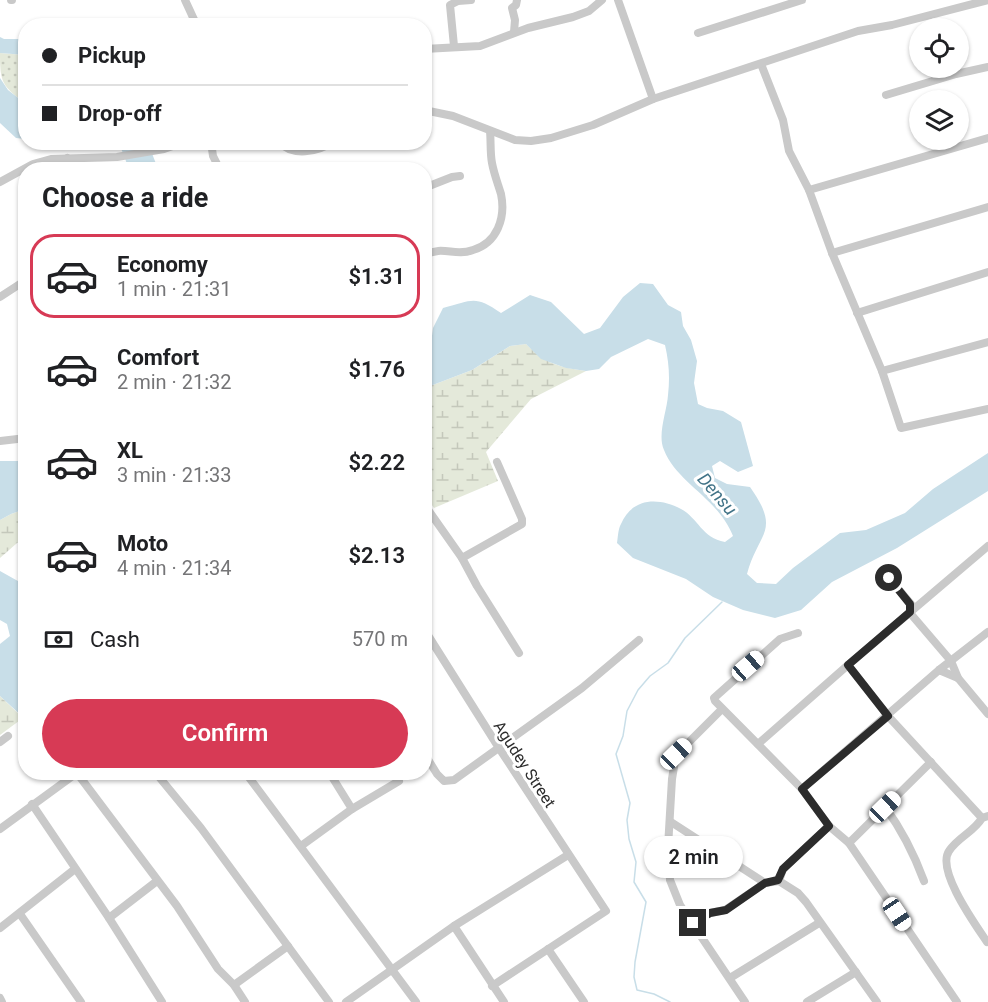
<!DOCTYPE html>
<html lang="en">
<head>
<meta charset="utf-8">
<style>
  body { margin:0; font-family:Roboto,sans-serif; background:#f2f2f2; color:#202124; height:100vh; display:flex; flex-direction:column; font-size:22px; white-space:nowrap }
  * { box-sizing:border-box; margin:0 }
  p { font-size:20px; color:#757577 }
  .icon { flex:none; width:33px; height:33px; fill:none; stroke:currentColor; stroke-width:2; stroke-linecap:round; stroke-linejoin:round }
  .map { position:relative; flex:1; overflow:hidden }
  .panel { position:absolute; left:18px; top:162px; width:414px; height:618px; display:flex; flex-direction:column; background:#fff; border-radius:24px; box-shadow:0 2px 4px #0004 }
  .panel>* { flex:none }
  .hud { position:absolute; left:18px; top:18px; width:414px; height:132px; border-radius:24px; box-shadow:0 2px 4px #0004; display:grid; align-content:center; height:132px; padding:0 24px; background:#fff }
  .fabs { position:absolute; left:909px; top:18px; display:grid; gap:12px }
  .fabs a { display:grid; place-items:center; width:60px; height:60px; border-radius:50%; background:#fff; box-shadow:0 2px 4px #0004; font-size:30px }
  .end { position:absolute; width:27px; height:27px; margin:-14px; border:8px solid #2c2c2c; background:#fff; box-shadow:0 0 0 3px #fff }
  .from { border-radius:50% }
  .bubble { position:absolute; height:42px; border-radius:21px; background:#fff; box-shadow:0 2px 4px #0004; font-size:20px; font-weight:600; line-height:42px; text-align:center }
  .car { position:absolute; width:18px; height:36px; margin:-18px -9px; border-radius:8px; box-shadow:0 0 4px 2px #0007; background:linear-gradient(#fff 24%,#345 0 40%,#fff 0 76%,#345 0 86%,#fff 0) }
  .hud b { display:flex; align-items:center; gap:21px; height:57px; font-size:22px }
  .hud b+b { border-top:2px solid #e0e0e0 }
  .hud i { width:15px; height:15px; background:#202124 }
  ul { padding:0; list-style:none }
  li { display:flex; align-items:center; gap:18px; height:84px; margin:0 12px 9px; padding:0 12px; border:3px solid transparent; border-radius:24px }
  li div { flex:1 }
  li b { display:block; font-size:22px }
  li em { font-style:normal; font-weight:600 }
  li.selected { border-color:#d73a55 }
  li>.icon { width:54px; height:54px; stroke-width:1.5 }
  h2 { padding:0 24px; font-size:27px; line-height:72px }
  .pay { display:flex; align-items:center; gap:15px; height:66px; padding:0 24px; font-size:22px }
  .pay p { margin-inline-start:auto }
  .primary-button { display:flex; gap:12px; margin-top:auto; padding:12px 24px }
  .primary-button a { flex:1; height:69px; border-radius:36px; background:#d73a55; color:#fff; font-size:24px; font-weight:600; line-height:69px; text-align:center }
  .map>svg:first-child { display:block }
  .grass { fill:url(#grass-dots) }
  .wetland { fill:url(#wetland-marsh) }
  .water { fill:#c8dee8 }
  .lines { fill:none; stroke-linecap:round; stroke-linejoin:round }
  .stream { stroke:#c8dee8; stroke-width:1.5 }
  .street { stroke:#c9c9c9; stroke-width:8 }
  .route { stroke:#2c2c2c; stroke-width:8 }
  .labels { text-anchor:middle; stroke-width:6; stroke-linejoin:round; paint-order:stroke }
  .street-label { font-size:16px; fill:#2c2c2c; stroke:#fff }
  .water-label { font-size:18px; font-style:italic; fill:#417387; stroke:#fff }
</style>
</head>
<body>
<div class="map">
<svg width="988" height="1002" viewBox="0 0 988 1002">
  <defs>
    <pattern id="grass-dots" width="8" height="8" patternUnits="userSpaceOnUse" patternTransform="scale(1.5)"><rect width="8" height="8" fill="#e4e9da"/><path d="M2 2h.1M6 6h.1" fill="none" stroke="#c4c8bb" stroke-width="1.8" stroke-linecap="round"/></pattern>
    <pattern id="wetland-marsh" width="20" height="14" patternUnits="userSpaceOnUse" patternTransform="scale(1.5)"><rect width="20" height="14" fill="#e4e9da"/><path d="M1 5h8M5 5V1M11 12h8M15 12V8" fill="none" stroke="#c4c8bb"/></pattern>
  </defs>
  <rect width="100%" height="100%" fill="#fff"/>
  <!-- grass -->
  <path class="grass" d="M0 53 25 55V101H22C1 85 0 80 0 53Z"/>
  <!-- wetland -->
  <g class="wetland">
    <path d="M526 344C546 364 559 367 586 371L531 399 486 452 498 481 434 508 425 495V388L472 370 510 346Z"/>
    <polygon points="25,509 25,536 0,558 0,520 11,514"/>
    <polygon points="0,696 23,718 0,735"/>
  </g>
  <!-- water -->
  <g class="water">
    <polygon points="0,37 4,39 25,39 25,55 0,53"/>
    <polygon points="0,78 8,90 22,101 25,101 25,139 16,138 0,123"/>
    <polygon points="119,143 148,143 158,169 129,169"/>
    <path d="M640 283 653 284 668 305 681 312 683 326 691 340 697 361 694 383 698 404 707 408 723 411 741 422 753 466 738 472 720 461 712 466 715 478 727 484 750 487C782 532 758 532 747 574L757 583 776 584 793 568 840 533 866 530 905 513 933 489 988 453V491L897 548 832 582 801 610 775 618 743 610 713 597 686 579 633 558 617 543C618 537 618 529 621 524 632 498 658 497 681 509 698 518 702 538 725 542L733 536C718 498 677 483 664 450 657 435 667 411 668 395 670 378 669 362 665 345L648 339 611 357 599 369 586 371 566 368 541 359 526 344 510 346 472 370 425 388V356L430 351 433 328 443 308C473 300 475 295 501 313L530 295 551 302 584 334 600 328 623 297Z"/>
    <polygon points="0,461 26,461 25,509 11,514 0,520"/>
    <polygon points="0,571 25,585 25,719 0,696 0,644 10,636 7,624 0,620"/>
  </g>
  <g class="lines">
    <!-- stream -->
    <polyline class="stream" points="670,1002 654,994 637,990 634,977 635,962 646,902 634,882 636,862 629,839 627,820 630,803 616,754 623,736 627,711 638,690 650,676 668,663 685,638 722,602"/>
    <!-- street -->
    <g class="street">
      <polyline points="11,0 12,0"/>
      <polyline points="185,0 197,26"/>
      <polyline points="618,0 653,99"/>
      <polyline points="514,32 515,20 512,8 516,5 517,0"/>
      <polyline points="698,33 802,0"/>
      <polyline points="454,46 450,5 458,1 471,0"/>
      <polyline points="424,49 480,46 528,28 573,17 589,11 602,0"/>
      <polyline points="761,64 783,120 789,151 809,190 832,253 882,371 901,428 988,409"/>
      <polyline points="886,95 956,74 988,67"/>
      <polyline points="424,110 453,116 515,140 531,141 551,138 593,125 653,99 858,31 892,25 988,0"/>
      <polyline points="211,142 213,156 220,170"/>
      <path d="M279 142C292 157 318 152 333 142"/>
      <polyline points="67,158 73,170"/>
      <polyline points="0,182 33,164 51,159 117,157 164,149 184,142"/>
      <polyline points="424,188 452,177 460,176"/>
      <polyline points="809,190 988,138"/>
      <polyline points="832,253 988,207"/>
      <path d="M424 255C444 245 454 257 473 250 497 243 506 218 501 194 498 184 494 174 492 163 490 153 491 141 490 131"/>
      <polyline points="0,297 26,280"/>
      <polyline points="857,313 988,272"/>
      <polyline points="882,371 988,342"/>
      <polyline points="0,441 26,438"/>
      <polyline points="424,504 462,558 477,586 519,653"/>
      <polyline points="462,558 522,524 522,519 497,462"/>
      <polyline points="889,578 911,604 910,613 951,661 958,678"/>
      <polyline points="424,629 499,748 606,911 492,986"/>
      <polyline points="798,633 780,639 714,698 715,701 802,789 829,826 849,843 957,1002"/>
      <polyline points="848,665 888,716 982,818"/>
      <polyline points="939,670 958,678 988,714"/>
      <polyline points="722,709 676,755 672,779 668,847 670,880 680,905 745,1002"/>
      <polyline points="0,742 8,736"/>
      <polyline points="758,744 848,665 988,546"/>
      <polyline points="424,753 437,774 444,781 454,780 582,688 639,640"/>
      <polyline points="155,772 201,828 329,1002"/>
      <polyline points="245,772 416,1002"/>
      <polyline points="329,772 352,809"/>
      <polyline points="77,773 177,906 218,969 234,985 245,1002"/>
      <polyline points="802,789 939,670 988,632"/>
      <polyline points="32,804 109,918 162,1002"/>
      <path d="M885 807C902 830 914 854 924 881"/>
      <polyline points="671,822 765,883"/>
      <polyline points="0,829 78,772"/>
      <polyline points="849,843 931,762"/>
      <polyline points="301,846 352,809 399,781"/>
      <polyline points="779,881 783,869 829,826"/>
      <polyline points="20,914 81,1002"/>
      <polyline points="109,918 157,881"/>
      <polyline points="693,923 710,913 725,910 765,883 779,881 798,893 806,902 877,1002"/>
      <polyline points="454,926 504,1002"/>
      <polyline points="0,928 75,869"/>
      <path d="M987 942C975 924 936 870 949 851 958 837 974 832 982 818L988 816"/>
      <polyline points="548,949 584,1002"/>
      <polyline points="730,978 819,923"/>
      <polyline points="234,985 288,946"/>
      <polyline points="0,998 2,1002"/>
      <polyline points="346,1002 454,926 568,855"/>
      <polyline points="807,1002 856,972"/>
    </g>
  </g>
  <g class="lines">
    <!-- route -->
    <polyline class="route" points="693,923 710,913 726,910 765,883 778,880 783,869 829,826 802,789 888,716 848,665 910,612 910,604 889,578"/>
  </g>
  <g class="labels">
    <!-- street labels -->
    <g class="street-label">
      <text transform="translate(525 764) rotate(57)" y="6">Agudey Street</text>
    </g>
    <!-- water labels -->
    <g class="water-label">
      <text transform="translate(717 494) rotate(49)" y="6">Densu</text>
    </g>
  </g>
</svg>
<div class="fabs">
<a><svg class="icon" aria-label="locate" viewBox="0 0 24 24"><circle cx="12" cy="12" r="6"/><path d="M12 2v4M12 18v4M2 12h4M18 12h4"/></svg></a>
<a><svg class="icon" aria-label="layers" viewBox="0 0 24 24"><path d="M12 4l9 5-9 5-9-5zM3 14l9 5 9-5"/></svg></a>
</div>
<i class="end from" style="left:889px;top:578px"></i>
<i class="end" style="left:693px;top:923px"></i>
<div class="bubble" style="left:644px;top:836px;width:99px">2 min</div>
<i class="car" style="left:748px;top:666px;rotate:49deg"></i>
<i class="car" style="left:676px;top:754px;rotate:46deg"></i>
<i class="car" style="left:885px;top:807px;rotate:46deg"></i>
<i class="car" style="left:897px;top:914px;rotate:146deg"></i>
<div class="hud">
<b><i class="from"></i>Pickup</b>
<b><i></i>Drop-off</b>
</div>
<section class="panel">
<h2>Choose a ride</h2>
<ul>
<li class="selected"><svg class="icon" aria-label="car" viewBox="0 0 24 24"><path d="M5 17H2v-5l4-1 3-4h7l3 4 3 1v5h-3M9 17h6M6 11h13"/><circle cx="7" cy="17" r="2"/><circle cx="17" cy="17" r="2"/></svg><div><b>Economy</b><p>1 min · 21:31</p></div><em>$1.31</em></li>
<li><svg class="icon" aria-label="car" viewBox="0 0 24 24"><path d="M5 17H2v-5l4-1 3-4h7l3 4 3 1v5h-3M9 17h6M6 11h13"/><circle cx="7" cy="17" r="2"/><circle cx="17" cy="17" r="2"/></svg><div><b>Comfort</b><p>2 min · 21:32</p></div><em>$1.76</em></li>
<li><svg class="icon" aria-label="car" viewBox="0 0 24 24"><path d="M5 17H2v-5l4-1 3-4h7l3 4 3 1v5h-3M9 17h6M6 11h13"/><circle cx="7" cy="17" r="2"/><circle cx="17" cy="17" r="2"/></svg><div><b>XL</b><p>3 min · 21:33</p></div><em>$2.22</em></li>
<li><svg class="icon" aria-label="car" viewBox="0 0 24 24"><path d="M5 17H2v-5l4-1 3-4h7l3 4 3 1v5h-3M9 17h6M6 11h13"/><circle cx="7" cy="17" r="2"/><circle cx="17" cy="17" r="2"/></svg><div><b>Moto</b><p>4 min · 21:34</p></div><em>$2.13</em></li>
</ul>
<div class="pay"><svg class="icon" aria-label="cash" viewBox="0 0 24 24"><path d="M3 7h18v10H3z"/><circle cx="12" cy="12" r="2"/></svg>Cash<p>570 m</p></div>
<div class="primary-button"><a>Confirm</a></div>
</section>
</div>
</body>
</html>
